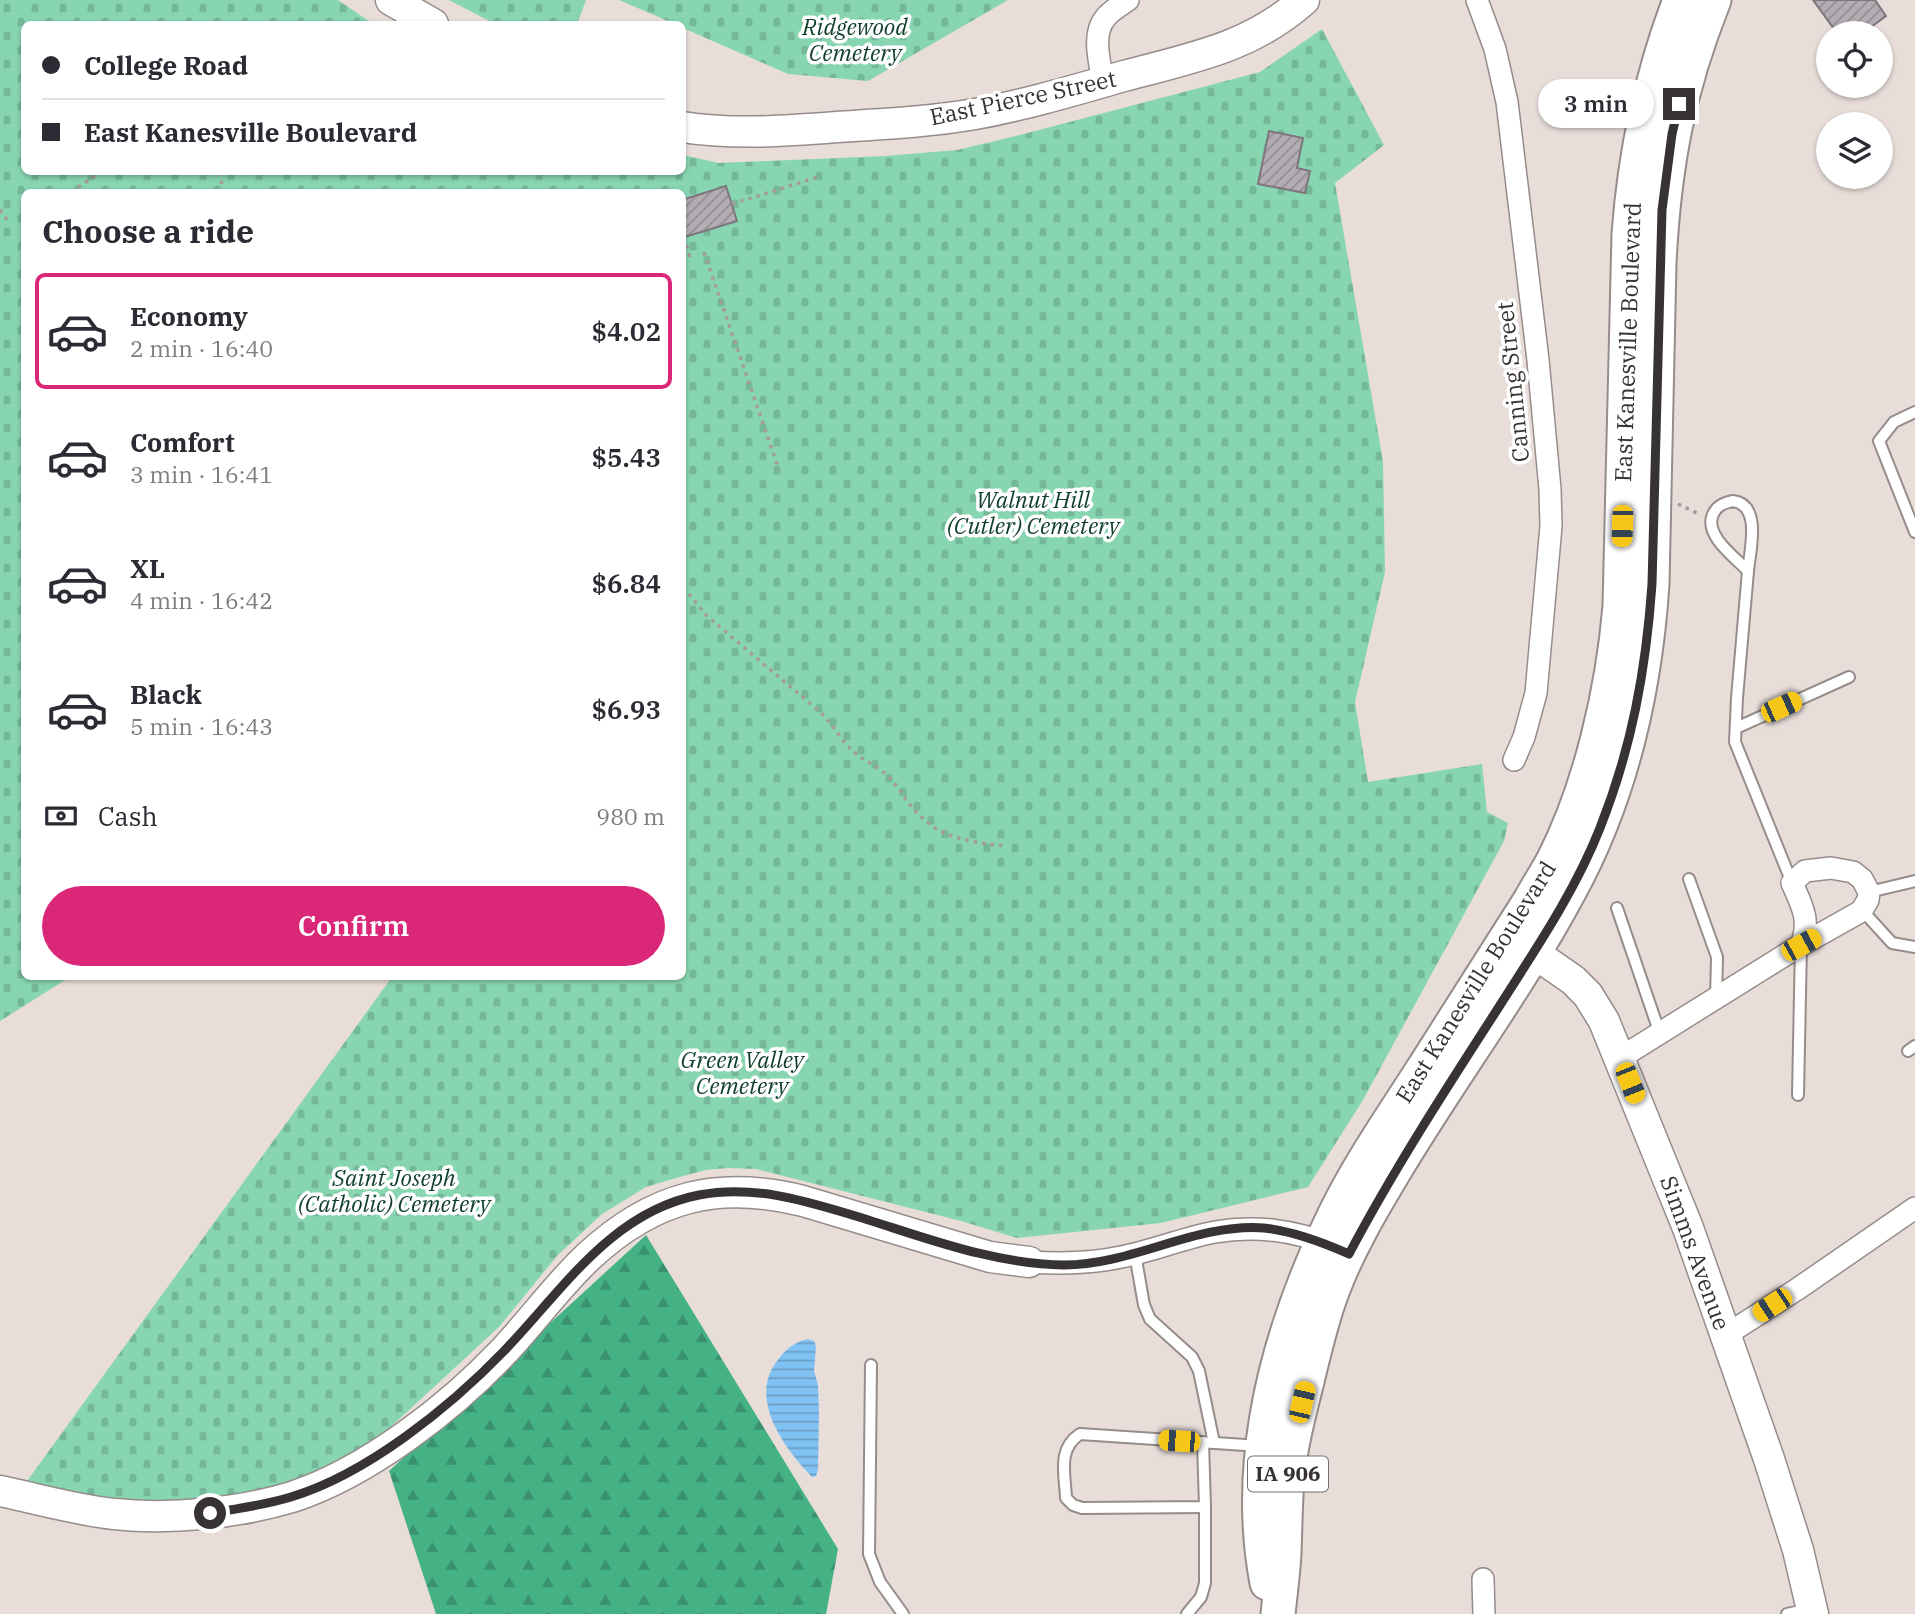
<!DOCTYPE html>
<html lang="en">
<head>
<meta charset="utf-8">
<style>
  body { margin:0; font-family:"IBM Plex Serif",serif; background:#f7f7f7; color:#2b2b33; height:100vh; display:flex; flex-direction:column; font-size:26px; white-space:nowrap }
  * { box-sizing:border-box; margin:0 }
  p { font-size:23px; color:#7c7c81 }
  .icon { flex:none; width:38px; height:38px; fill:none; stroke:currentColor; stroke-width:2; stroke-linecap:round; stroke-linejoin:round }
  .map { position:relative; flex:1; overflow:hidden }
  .details { position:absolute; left:21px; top:189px; width:665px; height:791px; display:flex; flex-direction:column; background:#fff; border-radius:10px; box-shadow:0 2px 5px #0004 }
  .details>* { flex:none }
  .hud { position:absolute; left:21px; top:21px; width:665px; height:154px; border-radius:10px; box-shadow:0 2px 5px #0004; display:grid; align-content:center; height:154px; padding:0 21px; background:#fff }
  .buttons { position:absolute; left:1816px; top:21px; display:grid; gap:14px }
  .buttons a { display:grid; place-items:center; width:77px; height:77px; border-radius:50%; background:#fff; box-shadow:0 2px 5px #0004; font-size:35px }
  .end { position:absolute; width:32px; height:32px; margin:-16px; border:9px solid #373332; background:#fff; box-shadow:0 0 0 4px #fff }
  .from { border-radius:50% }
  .bubble { position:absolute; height:49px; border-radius:24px; background:#fff; box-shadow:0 2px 5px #0004; font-size:23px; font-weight:600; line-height:49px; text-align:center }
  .car { position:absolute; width:21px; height:42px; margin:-21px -10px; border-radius:9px; box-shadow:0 0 5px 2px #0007; background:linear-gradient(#f5c518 24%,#345 0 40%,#f5c518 0 76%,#345 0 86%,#f5c518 0) }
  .hud b { display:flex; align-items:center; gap:24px; height:66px; font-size:26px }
  .hud b+b { border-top:2px solid #e1e1e2 }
  .hud i { width:18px; height:18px; background:#2b2b33 }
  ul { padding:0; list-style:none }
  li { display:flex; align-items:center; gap:21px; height:116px; margin:0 14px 10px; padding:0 7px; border:4px solid transparent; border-radius:10px }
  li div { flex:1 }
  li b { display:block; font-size:26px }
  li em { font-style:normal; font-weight:600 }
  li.current { border-color:#db2777 }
  li>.icon { width:63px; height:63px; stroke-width:1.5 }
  h2 { padding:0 21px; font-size:32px; line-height:84px }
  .pay { display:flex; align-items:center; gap:18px; height:77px; padding:0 21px; font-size:26px }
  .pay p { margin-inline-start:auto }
  .action { display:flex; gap:14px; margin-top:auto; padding:14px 21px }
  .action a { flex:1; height:80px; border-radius:42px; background:#db2777; color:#fff; font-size:28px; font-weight:600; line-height:80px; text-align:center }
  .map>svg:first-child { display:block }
  .forest { fill:url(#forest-firs) }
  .cemetery { fill:url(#cemetery-stones) }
  .water { fill:url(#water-rules) }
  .building { fill:url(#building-hatch); stroke:#7c767c; stroke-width:2 }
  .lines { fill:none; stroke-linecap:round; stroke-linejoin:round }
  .lane-casing { stroke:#968c89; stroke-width:14 }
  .street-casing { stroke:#968c89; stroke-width:24 }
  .secondary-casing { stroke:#968c89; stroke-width:33 }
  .primary-casing { stroke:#968c89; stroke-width:37 }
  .path { stroke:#a59c99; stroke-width:3.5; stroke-dasharray:3.5 5; stroke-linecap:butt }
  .lane { stroke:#fff; stroke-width:10 }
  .street { stroke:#fff; stroke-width:21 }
  .secondary { stroke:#fff; stroke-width:30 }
  .primary { stroke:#fff; stroke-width:33 }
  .route { stroke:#373332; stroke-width:9 }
  .labels { text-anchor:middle; stroke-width:7; stroke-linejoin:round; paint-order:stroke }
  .shield { fill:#fff; stroke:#737070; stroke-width:2 }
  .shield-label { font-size:21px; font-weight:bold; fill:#373332 }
  .park-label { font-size:23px; font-style:italic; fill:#103f2c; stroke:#fff }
  .street-label { font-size:23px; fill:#373332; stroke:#fff }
</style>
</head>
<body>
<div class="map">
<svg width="1915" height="1614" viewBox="0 0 1915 1614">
  <defs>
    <pattern id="forest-firs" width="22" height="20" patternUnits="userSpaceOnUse" patternTransform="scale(1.75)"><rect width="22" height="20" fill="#44b285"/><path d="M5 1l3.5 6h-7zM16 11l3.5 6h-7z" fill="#3a916d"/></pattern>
    <pattern id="cemetery-stones" width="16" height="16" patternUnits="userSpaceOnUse" patternTransform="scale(1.75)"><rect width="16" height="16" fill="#87d6b1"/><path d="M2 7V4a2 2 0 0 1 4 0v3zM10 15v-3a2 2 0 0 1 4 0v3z" fill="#75b899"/></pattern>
    <pattern id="water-rules" width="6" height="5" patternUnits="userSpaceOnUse" patternTransform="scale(1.75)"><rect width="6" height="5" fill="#81c2f4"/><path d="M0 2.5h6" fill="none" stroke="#6a9ec6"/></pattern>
    <pattern id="building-hatch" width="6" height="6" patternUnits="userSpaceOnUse" patternTransform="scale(1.75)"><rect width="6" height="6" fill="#b4acb3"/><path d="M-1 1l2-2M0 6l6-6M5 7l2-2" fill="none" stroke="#938d92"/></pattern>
  </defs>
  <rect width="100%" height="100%" fill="#e8ddd9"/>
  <!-- forest -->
  <polygon class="forest" points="646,1235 838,1549 826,1614 436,1614 389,1471"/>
  <!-- cemetery -->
  <g class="cemetery">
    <polygon points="0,0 338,0 373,24 24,24 24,172 682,172 683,155 719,163 886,156 957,150 1020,135 1260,72 1322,29 1384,145 1335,183 1383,462 1385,572 1355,702 1368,782 1482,764 1487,812 1508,823 1504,841 1363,1100 1308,1187 1161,1223 1017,1238 961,1221 756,1169 728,1168 706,1170 676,1178 646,1187 602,1214 557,1256 499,1327 333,1480 151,1516 17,1495 392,977 682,976 682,192 24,192 24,976 70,977 0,1021"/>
    <polygon points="449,0 586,0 577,24 495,24"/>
    <polygon points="619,0 1008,0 868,81 788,74 683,28 682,24 675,24"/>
  </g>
  <!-- water -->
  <path class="water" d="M808 1339 814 1341 816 1346 814 1371 818 1385 819 1410 818 1469 816 1476 812 1477C784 1448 748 1399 777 1361 785 1350 794 1342 808 1339Z"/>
  <!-- building -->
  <g class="building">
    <polygon points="1813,0 1875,0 1886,16 1863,33 1837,33"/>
    <polygon points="1269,131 1303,138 1297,168 1310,171 1305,193 1258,184"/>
    <polygon points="726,186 737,221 682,238 682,200"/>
  </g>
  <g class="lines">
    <defs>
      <g id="lane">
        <polyline points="1915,412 1894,422 1879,441 1915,532"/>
        <path d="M1733 501C1762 505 1750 550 1748 571 1736 558 1706 537 1712 517 1715 507 1722 503 1733 501Z"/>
        <polyline points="1748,571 1737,698 1735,742 1792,883"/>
        <polyline points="1736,728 1849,677"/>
        <polyline points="1689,879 1717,957 1716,999"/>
        <polyline points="1869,892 1915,881"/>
        <polyline points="1617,908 1660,1034"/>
        <polyline points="1862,910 1892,943 1915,947"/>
        <polyline points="1908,1051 1915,1046"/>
        <polyline points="1798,1095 1801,945"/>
        <polyline points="1135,1254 1144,1305 1150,1319 1192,1357 1199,1371 1214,1443"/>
        <polyline points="871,1365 869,1554 880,1582 903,1614"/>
        <path d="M1203 1442 1205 1507 1082 1508 1073 1505 1066 1498C1065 1474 1057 1449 1080 1434L1260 1446"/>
        <polyline points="1187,1614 1201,1597 1205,1583 1205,1507"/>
        <polyline points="1787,1614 1809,1609"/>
      </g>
      <g id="street">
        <polyline points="1477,0 1495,49 1507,102 1538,360 1550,489 1551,526 1536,693 1524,737 1514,760"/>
        <path d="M1103 82C1100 62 1091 34 1106 17 1112 10 1121 5 1128 0"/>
        <path d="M1620 1058 1801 945C1811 920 1802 906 1792 883L1805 871 1831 868 1853 872 1862 879 1869 892 1868 900 1862 910 1858 913 1801 945"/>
        <path d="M1029 1262C1061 1264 1090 1264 1121 1257 1153 1251 1183 1238 1215 1232 1254 1225 1296 1230 1332 1246"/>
        <polyline points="1726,1335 1796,1290 1915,1208"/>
        <polyline points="1483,1579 1484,1614"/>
      </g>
      <g id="secondary">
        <polyline points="391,0 433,24"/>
        <path d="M682 127C733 135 785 131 837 127 883 124 929 122 975 114 1025 105 1075 90 1124 76 1191 58 1250 48 1304 0"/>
        <polyline points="1514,939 1573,980 1588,995 1604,1021 1688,1228 1769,1459 1798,1550 1813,1614"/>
        <path d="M0 1491C38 1499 76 1510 114 1514 170 1520 239 1513 292 1497 368 1472 450 1408 504 1351 533 1320 558 1285 589 1256 654 1196 718 1180 803 1201L990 1257 1029 1262"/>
      </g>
      <g id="primary">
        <path d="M1267 1583C1243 1456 1280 1327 1335 1214 1360 1163 1393 1116 1423 1069 1459 1012 1495 955 1531 899 1538 886 1546 874 1553 861 1591 787 1613 689 1620 606L1629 234C1635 153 1651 76 1680 0"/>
        <path d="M1278 1614C1280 1594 1283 1573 1284 1553 1285 1528 1285 1504 1287 1480 1290 1447 1299 1413 1307 1381 1315 1349 1322 1315 1335 1284 1350 1246 1371 1210 1392 1175 1449 1079 1517 989 1570 890 1621 796 1645 691 1652 584L1659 263C1664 165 1678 90 1714 0"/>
      </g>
    </defs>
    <!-- lane casing -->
    <use href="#lane" class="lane-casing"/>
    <!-- street casing -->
    <use href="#street" class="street-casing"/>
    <!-- secondary casing -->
    <use href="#secondary" class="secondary-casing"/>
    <!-- primary casing -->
    <use href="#primary" class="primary-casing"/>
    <!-- path -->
    <g class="path">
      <polyline points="210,23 210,24"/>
      <polyline points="221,172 222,192"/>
      <polyline points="71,192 101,172"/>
      <polyline points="732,204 818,177"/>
      <polyline points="0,210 8,221"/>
      <polyline points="684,237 691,261"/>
      <polyline points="704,252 779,470"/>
      <polyline points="1678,504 1699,514"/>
      <path d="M689 594 706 615 820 712C832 723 839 738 851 749 863 761 878 766 890 778 901 790 908 805 920 816 943 839 974 842 1004 846"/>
    </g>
    <!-- lane -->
    <use href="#lane" class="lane"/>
    <!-- street -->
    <use href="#street" class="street"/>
    <!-- secondary -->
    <use href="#secondary" class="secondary"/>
    <!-- primary -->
    <use href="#primary" class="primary"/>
  </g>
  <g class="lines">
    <!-- route -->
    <path class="route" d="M210 1513C237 1509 265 1505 291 1497 367 1474 450 1407 504 1351 562 1291 611 1212 699 1195 751 1185 799 1199 849 1214 919 1235 989 1264 1064 1265 1133 1265 1195 1223 1264 1228 1293 1231 1322 1242 1349 1254 1393 1171 1444 1092 1495 1013 1533 953 1574 894 1600 828 1632 747 1646 670 1652 584L1662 210 1672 134 1679 104"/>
  </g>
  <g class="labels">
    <!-- shield labels -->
    <rect class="shield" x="1248" y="1456.5" width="80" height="35" rx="5"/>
    <g class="shield-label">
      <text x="1288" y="1481">IA 906</text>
    </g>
    <!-- park labels -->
    <g class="park-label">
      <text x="855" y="35">Ridgewood<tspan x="855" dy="26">Cemetery</tspan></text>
      <text x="1033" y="508">Walnut Hill<tspan x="1033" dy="26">(Cutler) Cemetery</tspan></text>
      <text x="742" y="1068">Green Valley<tspan x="742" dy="26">Cemetery</tspan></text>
      <text x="394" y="1186">Saint Joseph<tspan x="394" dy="26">(Catholic) Cemetery</tspan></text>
    </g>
    <!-- street labels -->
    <g class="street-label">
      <text transform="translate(1023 98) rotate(-12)" y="8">East Pierce Street</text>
      <text transform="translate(1628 342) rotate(-88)" y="8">East Kanesville Boulevard</text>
      <text transform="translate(1513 382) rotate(-96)" y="8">Canning Street</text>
      <text transform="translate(1476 982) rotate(-58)" y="8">East Kanesville Boulevard</text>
      <text transform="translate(1695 1253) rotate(70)" y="8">Simms Avenue</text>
    </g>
  </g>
</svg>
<div class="buttons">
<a><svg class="icon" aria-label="locate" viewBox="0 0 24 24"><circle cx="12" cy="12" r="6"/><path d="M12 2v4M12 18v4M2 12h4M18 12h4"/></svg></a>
<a><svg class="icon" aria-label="layers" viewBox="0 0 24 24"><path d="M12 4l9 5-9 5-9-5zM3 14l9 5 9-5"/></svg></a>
</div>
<i class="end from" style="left:210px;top:1513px"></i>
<i class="end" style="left:1679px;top:104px"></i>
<div class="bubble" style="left:1538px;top:79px;width:116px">3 min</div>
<i class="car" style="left:1622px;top:526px;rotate:182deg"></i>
<i class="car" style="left:1781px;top:707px;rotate:66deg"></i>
<i class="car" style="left:1801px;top:945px;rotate:61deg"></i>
<i class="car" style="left:1630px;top:1083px;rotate:158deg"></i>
<i class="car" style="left:1772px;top:1305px;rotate:237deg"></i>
<i class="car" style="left:1302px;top:1402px;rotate:13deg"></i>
<i class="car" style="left:1179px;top:1441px;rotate:274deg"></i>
<div class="hud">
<b><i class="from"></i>College Road</b>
<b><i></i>East Kanesville Boulevard</b>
</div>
<section class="details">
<h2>Choose a ride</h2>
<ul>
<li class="current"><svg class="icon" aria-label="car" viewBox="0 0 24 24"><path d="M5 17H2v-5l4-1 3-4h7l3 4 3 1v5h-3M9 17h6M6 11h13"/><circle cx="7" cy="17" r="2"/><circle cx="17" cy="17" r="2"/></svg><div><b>Economy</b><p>2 min · 16:40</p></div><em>$4.02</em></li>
<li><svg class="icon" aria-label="car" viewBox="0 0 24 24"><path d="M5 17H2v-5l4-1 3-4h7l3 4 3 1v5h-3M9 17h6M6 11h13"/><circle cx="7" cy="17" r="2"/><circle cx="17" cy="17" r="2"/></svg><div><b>Comfort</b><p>3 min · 16:41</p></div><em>$5.43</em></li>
<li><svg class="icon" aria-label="car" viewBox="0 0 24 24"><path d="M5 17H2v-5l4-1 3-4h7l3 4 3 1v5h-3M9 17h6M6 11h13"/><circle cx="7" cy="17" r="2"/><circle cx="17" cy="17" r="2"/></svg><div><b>XL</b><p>4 min · 16:42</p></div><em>$6.84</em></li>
<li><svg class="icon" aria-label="car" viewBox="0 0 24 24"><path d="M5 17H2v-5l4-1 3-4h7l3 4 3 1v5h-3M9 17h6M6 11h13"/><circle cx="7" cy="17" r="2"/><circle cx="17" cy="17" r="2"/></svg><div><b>Black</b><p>5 min · 16:43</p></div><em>$6.93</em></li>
</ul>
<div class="pay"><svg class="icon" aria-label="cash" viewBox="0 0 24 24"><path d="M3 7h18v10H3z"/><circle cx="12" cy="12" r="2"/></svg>Cash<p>980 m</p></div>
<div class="action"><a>Confirm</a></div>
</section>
</div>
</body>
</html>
